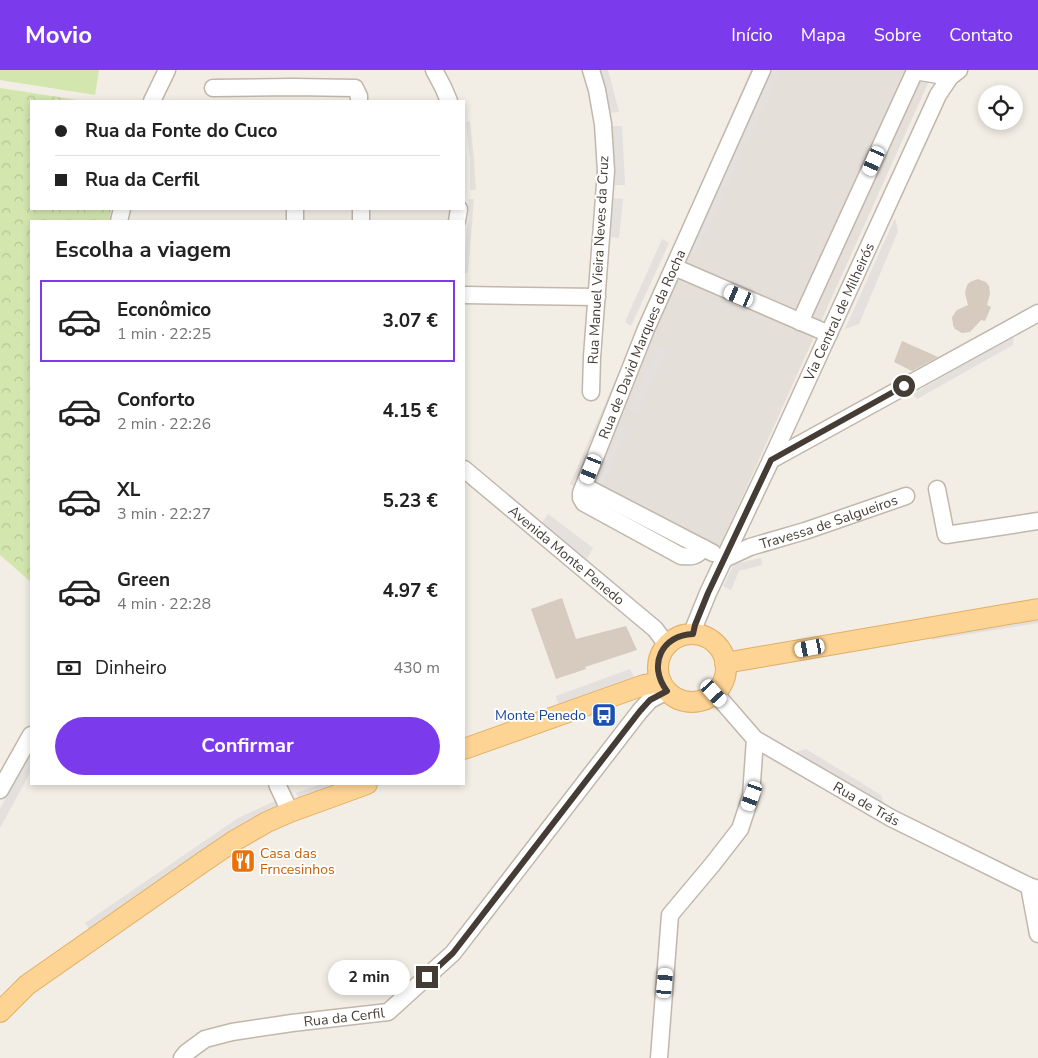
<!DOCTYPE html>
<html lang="pt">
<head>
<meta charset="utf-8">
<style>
  body { margin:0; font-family:"Nunito Sans",sans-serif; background:#f6f6f6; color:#222; height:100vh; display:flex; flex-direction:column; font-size:19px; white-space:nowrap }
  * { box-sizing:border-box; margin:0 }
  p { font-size:16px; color:#767676 }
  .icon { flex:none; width:28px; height:28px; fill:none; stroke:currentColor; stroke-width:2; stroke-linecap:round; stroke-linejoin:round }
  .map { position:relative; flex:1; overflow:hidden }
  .drawer { position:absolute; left:30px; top:150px; width:435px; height:565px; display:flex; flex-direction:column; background:#fff; border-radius:0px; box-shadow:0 2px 8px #0003 }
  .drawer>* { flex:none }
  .banner { position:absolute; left:30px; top:30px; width:435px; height:110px; border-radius:0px; box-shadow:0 2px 8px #0003; display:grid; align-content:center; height:110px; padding:0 25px; background:#fff }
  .buttons { position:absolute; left:978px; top:15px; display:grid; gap:10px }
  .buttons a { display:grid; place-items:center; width:45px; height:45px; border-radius:50%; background:#fff; box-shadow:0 2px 8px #0003; font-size:25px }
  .end { position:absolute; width:22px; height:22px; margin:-11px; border:6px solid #453d35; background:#fff; box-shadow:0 0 0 2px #fff }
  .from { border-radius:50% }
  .bubble { position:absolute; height:35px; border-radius:18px; background:#fff; box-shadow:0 2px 8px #0003; font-size:16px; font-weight:700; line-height:35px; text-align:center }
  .car { position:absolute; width:15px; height:30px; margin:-15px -8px; border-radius:6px; box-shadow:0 0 4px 1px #0007; background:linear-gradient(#fff 24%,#345 0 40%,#fff 0 76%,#345 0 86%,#fff 0) }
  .banner b { display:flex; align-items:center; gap:18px; height:48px; font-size:19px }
  .banner b+b { border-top:1px solid #e0e0e0 }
  .banner i { width:12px; height:12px; background:#222 }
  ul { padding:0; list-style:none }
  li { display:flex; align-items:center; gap:15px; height:82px; margin:0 10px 8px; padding:0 15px; border:2px solid transparent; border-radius:0px }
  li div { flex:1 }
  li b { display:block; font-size:19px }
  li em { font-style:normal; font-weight:700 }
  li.selected { border-color:#7c3aed }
  li>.icon { width:45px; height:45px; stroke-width:1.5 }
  h2 { padding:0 25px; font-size:22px; line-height:60px }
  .pay { display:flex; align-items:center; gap:12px; height:55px; padding:0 25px; font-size:19px }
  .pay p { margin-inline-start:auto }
  .cta { display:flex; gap:10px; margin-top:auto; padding:10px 25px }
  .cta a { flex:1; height:58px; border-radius:30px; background:#7c3aed; color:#fff; font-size:20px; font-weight:700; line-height:58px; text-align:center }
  header { display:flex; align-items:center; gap:30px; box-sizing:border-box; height:70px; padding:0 25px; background:#7c3aed; color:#fff }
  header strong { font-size:24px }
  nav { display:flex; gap:28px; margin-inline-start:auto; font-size:18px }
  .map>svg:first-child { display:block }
  .industrial { fill:#e5dfda }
  .forest { fill:url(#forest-crowns) }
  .pitch { fill:#d3e6ae }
  .parking { fill:#e3e0de }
  .building { fill:#d7cabe }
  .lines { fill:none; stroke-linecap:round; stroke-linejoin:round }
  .minor-casing { stroke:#c1b7ab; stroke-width:19 }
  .major-casing { stroke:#e2af64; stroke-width:22 }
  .minor { stroke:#fff; stroke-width:16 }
  .major { stroke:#fdd494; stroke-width:20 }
  .route { stroke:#453d35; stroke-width:6 }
  .labels { text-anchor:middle; stroke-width:4; stroke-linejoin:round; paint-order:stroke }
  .street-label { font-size:14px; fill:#453d35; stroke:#fff }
  .transit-label { font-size:14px; fill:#164399; stroke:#fff; text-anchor:end }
  .food-label { font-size:14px; fill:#c56008; stroke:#fff; text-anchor:start }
</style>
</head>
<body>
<header>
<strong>Movio</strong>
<nav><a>Início</a><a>Mapa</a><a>Sobre</a><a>Contato</a></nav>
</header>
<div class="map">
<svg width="1038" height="988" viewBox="0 0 1038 988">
  <defs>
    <pattern id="forest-crowns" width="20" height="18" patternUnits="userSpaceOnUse" patternTransform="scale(1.25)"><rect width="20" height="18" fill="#d3e6ae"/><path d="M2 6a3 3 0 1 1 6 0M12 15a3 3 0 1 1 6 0" fill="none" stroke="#b6c696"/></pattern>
  </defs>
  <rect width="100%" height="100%" fill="#f2ede5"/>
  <!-- industrial -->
  <polygon class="industrial" points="751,0 934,0 717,483 570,414"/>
  <!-- forest -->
  <polygon class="forest" points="0,18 84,31 31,31 31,139 111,139 109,151 31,151 31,512 0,485"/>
  <!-- pitch -->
  <polygon class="pitch" points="0,0 99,0 95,25 0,10"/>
  <!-- parking -->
  <g class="parking">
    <polygon points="599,0 608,0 619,42 611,43"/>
    <polygon points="770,0 781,0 696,184 687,181"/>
    <polygon points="470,51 474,89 476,120 470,120 470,89 466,52"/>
    <polygon points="612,56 622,56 625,115 615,115"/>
    <polygon points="613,128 623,129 619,168 611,167"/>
    <polygon points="469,129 474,129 468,203 464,203"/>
    <polygon points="895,148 898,161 859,254 845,259"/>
    <polygon points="662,169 669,173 631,256 625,252"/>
    <polygon points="1014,265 1013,275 917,329 913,324"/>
    <polygon points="658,277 667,281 637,344 629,340"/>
    <polygon points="620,357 628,361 600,420 592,415"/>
    <polygon points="548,444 593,478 587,489 542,453"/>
    <polygon points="761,488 762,495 739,501 731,520 723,516 734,494"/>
    <polygon points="1038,549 1038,553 932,570 932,566"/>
    <polygon points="905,570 906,573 773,596 772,592"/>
    <polygon points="630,599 634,607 558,634 556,626"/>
    <polygon points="806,679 881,725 884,735 796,682"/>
    <polygon points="31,681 31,701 0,758 0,739"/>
    <polygon points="321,714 336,714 338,717 300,731 296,723"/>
    <polygon points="275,731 280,741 91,861 85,853 238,748"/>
  </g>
  <!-- building -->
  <g class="building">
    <polygon points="978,209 986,212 989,216 990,224 987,235 991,237 985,251 981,250 970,262 962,263 955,259 953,255 952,247 957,240 968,235 965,223 967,215 970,212"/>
    <polygon points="902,271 938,287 912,301 894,292"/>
    <polygon points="562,528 576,569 626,556 637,580 585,597 586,599 556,609 531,539"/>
  </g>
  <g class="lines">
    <defs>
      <g id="minor">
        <polyline points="434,0 443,17 449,31"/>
        <polyline points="591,0 597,20 603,54 606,101 592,287 591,322"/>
        <polyline points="213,18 293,17 355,18 359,26 359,31"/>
        <polyline points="152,31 167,0"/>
        <polyline points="295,139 295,151"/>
        <polyline points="361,139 361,151"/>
        <polyline points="119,151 122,139"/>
        <polyline points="457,151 459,139"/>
        <polyline points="674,197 829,264"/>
        <polyline points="464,225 597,227"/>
        <polyline points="800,252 915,1 950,7"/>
        <polyline points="771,390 1038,243"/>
        <path id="s1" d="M464 399 655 559 667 575"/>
        <polyline points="584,416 713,483"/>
        <polyline points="937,419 946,465 1038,451"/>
        <path id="s2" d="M704 478C696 487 692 487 681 486L584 433 581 428V423L646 259 762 0"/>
        <path id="s3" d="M724 489 750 477 805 461 906 426"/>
        <path id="s4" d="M693 564 695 555 708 523 724 489 771 390 938 25 950 7 959 0"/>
        <path id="s5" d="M715 623 755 669 891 748 1029 816 1038 819"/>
        <polyline points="277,714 290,742"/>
        <polyline points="0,720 31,665"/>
        <polyline points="1029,816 1038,864"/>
        <path id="s6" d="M182 988 186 983 205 969 232 962 292 953 388 942 453 883 640 641 650 630 667 621"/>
        <polyline points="659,988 670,845 712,795 740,759 751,726 755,669"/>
      </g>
      <g id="major">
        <circle cx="692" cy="598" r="34"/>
        <polyline points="725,593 1038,539"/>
        <polyline points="464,679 644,615 661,612"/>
        <polyline points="0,942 27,915 203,792 234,771 267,752 290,742 367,714"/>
      </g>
    </defs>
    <!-- minor casing -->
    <use href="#minor" class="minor-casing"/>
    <!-- major casing -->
    <use href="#major" class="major-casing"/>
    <!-- minor -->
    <use href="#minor" class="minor"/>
    <!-- major -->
    <use href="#major" class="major"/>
  </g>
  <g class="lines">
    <!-- route -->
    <path class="route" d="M427 907 453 883 640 641 650 630 667 621C647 595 662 565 693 564L695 555 708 523 771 390 904 316"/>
  </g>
  <!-- icons -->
  <defs>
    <symbol id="bus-square" viewBox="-11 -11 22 22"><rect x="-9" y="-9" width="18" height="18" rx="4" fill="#1a4fb4" stroke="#fff"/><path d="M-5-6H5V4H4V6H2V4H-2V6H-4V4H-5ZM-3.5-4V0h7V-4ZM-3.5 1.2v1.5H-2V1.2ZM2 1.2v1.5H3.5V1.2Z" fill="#fff"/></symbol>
    <symbol id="restaurant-square" viewBox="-11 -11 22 22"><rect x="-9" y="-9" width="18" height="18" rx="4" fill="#e8710a" stroke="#fff"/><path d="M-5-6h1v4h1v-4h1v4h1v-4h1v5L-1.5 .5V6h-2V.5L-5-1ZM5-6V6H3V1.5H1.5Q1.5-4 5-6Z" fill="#fff"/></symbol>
  </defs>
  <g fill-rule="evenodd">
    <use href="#bus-square" x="590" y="631" width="28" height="28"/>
    <use href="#restaurant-square" x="229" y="777" width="28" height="28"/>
  </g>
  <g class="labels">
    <!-- street labels -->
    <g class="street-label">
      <text transform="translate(598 190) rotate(-87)" y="5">Rua Manuel Vieira Neves da Cruz</text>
      <text dy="5" stroke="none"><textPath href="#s4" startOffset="354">Via Central de Milheirós</textPath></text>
      <text dy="5" stroke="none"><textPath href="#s2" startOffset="308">Rua de David Marques da Rocha</textPath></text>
      <text dy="5" stroke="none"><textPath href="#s3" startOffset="111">Travessa de Salgueiros</textPath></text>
      <text dy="5" stroke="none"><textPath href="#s1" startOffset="134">Avenida Monte Penedo</textPath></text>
      <text dy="5" stroke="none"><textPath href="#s5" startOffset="190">Rua de Trás</textPath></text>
      <text dy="5" stroke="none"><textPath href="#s6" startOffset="171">Rua da Cerfil</textPath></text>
    </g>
    <!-- transit labels -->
    <g class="transit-label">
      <text x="586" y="650">Monte Penedo</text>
    </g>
    <!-- food labels -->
    <g class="food-label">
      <text x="260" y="788">Casa das<tspan x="260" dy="16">Frncesinhos</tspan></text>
    </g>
  </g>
</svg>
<div class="buttons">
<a><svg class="icon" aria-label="locate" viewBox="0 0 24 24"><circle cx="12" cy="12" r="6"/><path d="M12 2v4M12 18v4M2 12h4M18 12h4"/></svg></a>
</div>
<i class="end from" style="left:904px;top:316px"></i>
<i class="end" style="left:427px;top:907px"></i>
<div class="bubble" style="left:328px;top:890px;width:82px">2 min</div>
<i class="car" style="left:874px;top:91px;rotate:204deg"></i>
<i class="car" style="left:739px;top:226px;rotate:293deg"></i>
<i class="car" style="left:591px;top:399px;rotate:202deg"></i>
<i class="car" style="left:810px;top:578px;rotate:260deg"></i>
<i class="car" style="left:714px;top:623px;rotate:138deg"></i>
<i class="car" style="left:752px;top:726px;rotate:200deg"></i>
<i class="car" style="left:665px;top:913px;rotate:5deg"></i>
<div class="banner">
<b><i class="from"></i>Rua da Fonte do Cuco</b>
<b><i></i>Rua da Cerfil</b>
</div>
<section class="drawer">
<h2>Escolha a viagem</h2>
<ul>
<li class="selected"><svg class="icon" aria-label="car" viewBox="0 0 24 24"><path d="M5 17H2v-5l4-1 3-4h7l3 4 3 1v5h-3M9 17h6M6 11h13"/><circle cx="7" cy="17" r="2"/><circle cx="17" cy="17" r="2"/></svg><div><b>Econômico</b><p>1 min · 22:25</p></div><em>3.07 €</em></li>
<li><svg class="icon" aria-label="car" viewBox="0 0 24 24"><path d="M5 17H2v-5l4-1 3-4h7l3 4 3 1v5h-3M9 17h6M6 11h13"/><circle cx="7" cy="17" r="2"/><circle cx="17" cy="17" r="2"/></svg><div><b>Conforto</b><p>2 min · 22:26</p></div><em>4.15 €</em></li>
<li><svg class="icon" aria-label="car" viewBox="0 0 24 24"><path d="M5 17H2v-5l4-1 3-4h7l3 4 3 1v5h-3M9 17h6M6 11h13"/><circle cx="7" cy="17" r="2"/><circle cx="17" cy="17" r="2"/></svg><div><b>XL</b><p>3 min · 22:27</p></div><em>5.23 €</em></li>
<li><svg class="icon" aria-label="car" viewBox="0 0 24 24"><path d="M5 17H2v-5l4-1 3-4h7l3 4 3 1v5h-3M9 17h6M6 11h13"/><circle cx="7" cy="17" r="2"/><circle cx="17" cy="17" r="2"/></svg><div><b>Green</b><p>4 min · 22:28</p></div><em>4.97 €</em></li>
</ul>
<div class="pay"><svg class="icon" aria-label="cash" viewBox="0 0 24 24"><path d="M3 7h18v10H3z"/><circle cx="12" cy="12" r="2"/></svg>Dinheiro<p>430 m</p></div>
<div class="cta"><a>Confirmar</a></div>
</section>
</div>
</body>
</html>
